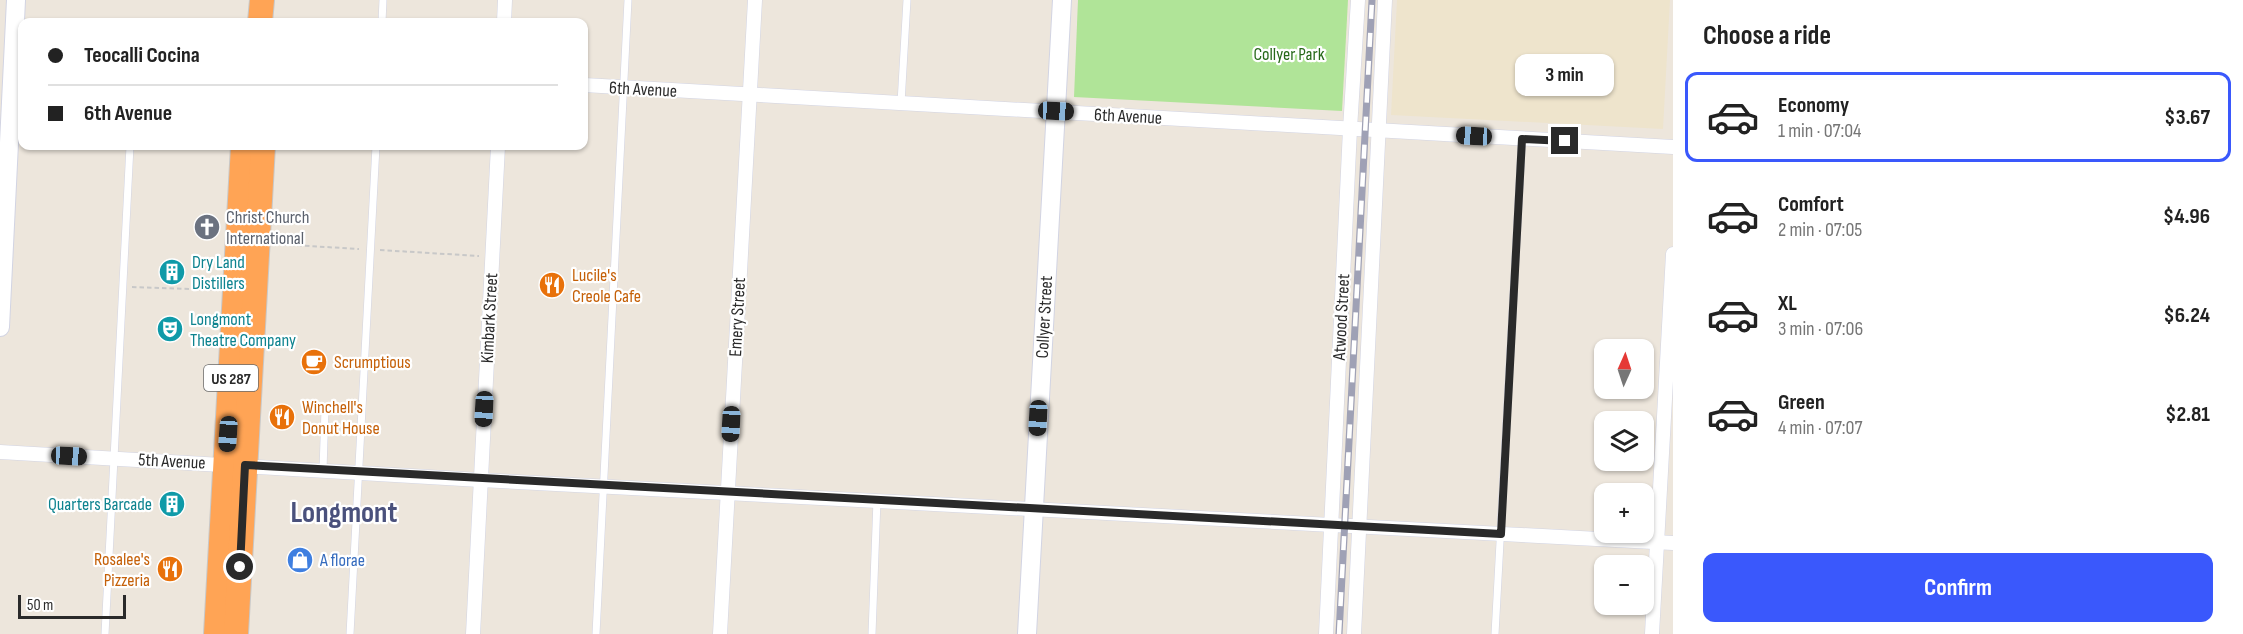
<!DOCTYPE html>
<html lang="en">
<head>
<meta charset="utf-8">
<style>
  body { margin:0; font-family:"Sofia Sans Condensed",sans-serif; background:#f6f6f6; color:#222; height:100vh; display:flex; flex-direction:column; font-size:22px; white-space:nowrap }
  * { box-sizing:border-box; margin:0 }
  p { font-size:20px; color:#767676 }
  .icon { flex:none; width:33px; height:33px; fill:none; stroke:currentColor; stroke-width:2; stroke-linecap:round; stroke-linejoin:round }
  .map { position:relative; flex:1; overflow:hidden }
  .sheet { display:flex; flex-direction:column; background:#fff; width:570px }
  .sheet>* { flex:none }
  .hud { position:absolute; left:18px; top:18px; width:570px; height:132px; border-radius:12px; box-shadow:0 2px 4px #0004; display:grid; align-content:center; height:132px; padding:0 30px; background:#fff }
  .needle { width:39px; rotate:3deg }
  .tools { position:absolute; left:1594px; top:339px; display:grid; gap:12px }
  .tools a { display:grid; place-items:center; width:60px; height:60px; border-radius:12px; background:#fff; box-shadow:0 2px 4px #0004; font-size:30px }
  .scale { position:absolute; left:18px; bottom:15px; width:108px; box-sizing:border-box; padding-left:6px; border:3px solid #2a2a2a; border-top:0; font-size:16px; line-height:21px; white-space:nowrap; color:#2a2a2a; -webkit-text-stroke:4px #fff; paint-order:stroke }
  .end { position:absolute; width:27px; height:27px; margin:-14px; border:8px solid #2a2a2a; background:#fff; box-shadow:0 0 0 3px #fff }
  .from { border-radius:50% }
  .bubble { position:absolute; height:42px; border-radius:12px; background:#fff; box-shadow:0 2px 4px #0004; font-size:20px; font-weight:700; line-height:42px; text-align:center }
  .car { position:absolute; width:18px; height:36px; margin:-18px -9px; border-radius:8px; box-shadow:0 0 4px 2px #0007; background:linear-gradient(#222 24%,#8ab4d8 0 40%,#222 0 76%,#8ab4d8 0 86%,#222 0) }
  .hud b { display:flex; align-items:center; gap:21px; height:57px; font-size:22px }
  .hud b+b { border-top:2px solid #e0e0e0 }
  .hud i { width:15px; height:15px; background:#222 }
  ul { padding:0; list-style:none }
  li { display:flex; align-items:center; gap:18px; height:90px; margin:0 12px 9px; padding:0 18px; border:3px solid transparent; border-radius:12px }
  li div { flex:1 }
  li b { display:block; font-size:22px }
  li em { font-style:normal; font-weight:700 }
  li.selected { border-color:#3a58fc }
  li>.icon { width:54px; height:54px; stroke-width:1.5 }
  h2 { padding:0 30px; font-size:27px; line-height:72px }
  .button { display:flex; gap:12px; margin-top:auto; padding:12px 30px }
  .button a { flex:1; height:69px; border-radius:12px; background:#3a58fc; color:#fff; font-size:24px; font-weight:700; line-height:69px; text-align:center }
  main { display:flex; flex:1; min-height:0 }
  .map>svg:first-child { display:block }
  .education { fill:#eee4cc }
  .green { fill:#b0e498 }
  .lines { fill:none; stroke-linecap:round; stroke-linejoin:round }
  .lane-casing { stroke:#d2d4e3; stroke-width:8 }
  .street-casing { stroke:#d2d4e3; stroke-width:15 }
  .secondary-casing { stroke:#d2d4e3; stroke-width:20 }
  .highway-casing { stroke:#c8c8c8; stroke-width:26 }
  .path { stroke:#c8c8c8; stroke-width:2; stroke-dasharray:4.5 3; stroke-linecap:butt }
  .lane { stroke:#fff; stroke-width:7 }
  .street { stroke:#fff; stroke-width:14 }
  .secondary { stroke:#fff; stroke-width:18 }
  .highway { stroke:#ffa455; stroke-width:24 }
  .rail-casing { stroke:#9fa1b5; stroke-width:7 }
  .rail { stroke:#fff; stroke-width:4.5; stroke-dasharray:14; stroke-linecap:butt }
  .route { stroke:#2a2a2a; stroke-width:8 }
  .labels { text-anchor:middle; stroke-width:4.5; stroke-linejoin:round; paint-order:stroke }
  .shield { fill:#fff; stroke:#6a6a6a; stroke-width:1.5 }
  .shield-label { font-size:16px; font-weight:bold; fill:#2a2a2a }
  .park-label { font-size:18px; fill:#276919; stroke:#fff }
  .street-label { font-size:18px; fill:#2a2a2a; stroke:#fff }
  .worship-label { font-size:18px; fill:#5b616d; stroke:#fff; text-anchor:start }
  .culture-label { font-size:18px; fill:#0d838f; stroke:#fff; text-anchor:start }
  .food-label { font-size:18px; fill:#c56008; stroke:#fff; text-anchor:start }
  .shop-label { font-size:18px; fill:#366cbe; stroke:#fff; text-anchor:start }
  .town-label { font-size:30px; font-weight:bold; fill:#4a517c; stroke:#fff }
</style>
</head>
<body>
<main>
<div class="map">
<svg width="1673" height="634" viewBox="0 0 1673 634">
  <rect width="100%" height="100%" fill="#ede6dc"/>
  <!-- education -->
  <polygon class="education" points="1397,0 1670,0 1663,129 1391,115"/>
  <!-- green -->
  <polygon class="green" points="1078,0 1348,0 1342,111 1074,97"/>
  <g class="lines">
    <defs>
      <g id="lane">
        <polyline points="382,22 383,0"/>
        <polyline points="901,103 907,0"/>
        <polyline points="323,470 325,409"/>
        <polyline points="105,634 130,146"/>
        <polyline points="350,634 376,146"/>
        <polyline points="596,634 628,0"/>
        <polyline points="872,634 877,500"/>
        <polyline points="1495,634 1522,139"/>
      </g>
      <g id="street">
        <polyline points="504,22 505,0"/>
        <polyline points="584,85 1673,147"/>
        <polyline points="0,452 480,480 1673,543"/>
        <polyline points="473,634 498,146"/>
        <polyline points="720,634 755,0"/>
        <polyline points="1326,634 1350,129 1358,0"/>
        <polyline points="1354,634 1385,0"/>
        <polyline points="1652,634 1673,254"/>
      </g>
      <g id="secondary">
        <polyline points="0,327 16,0"/>
        <polyline points="1027,634 1062,0"/>
      </g>
      <g id="highway">
        <polyline points="260,22 262,0"/>
        <polyline points="216,634 243,146"/>
        <polyline points="236,634 263,146"/>
      </g>
    </defs>
    <!-- lane casing -->
    <use href="#lane" class="lane-casing"/>
    <!-- street casing -->
    <use href="#street" class="street-casing"/>
    <!-- secondary casing -->
    <use href="#secondary" class="secondary-casing"/>
    <!-- highway casing -->
    <use href="#highway" class="highway-casing"/>
    <!-- path -->
    <g class="path">
      <polyline points="275,244 359,249"/>
      <polyline points="380,250 479,256"/>
      <polyline points="132,287 216,290"/>
    </g>
    <!-- lane -->
    <use href="#lane" class="lane"/>
    <!-- street -->
    <use href="#street" class="street"/>
    <!-- secondary -->
    <use href="#secondary" class="secondary"/>
    <!-- highway -->
    <use href="#highway" class="highway"/>
    <defs>
      <polyline id="rail" points="1339,634 1372,0"/>
    </defs>
    <!-- rail casing -->
    <use href="#rail" class="rail-casing"/>
    <!-- rail -->
    <use href="#rail" class="rail"/>
  </g>
  <g class="lines">
    <!-- route -->
    <polyline class="route" points="240,567 245,465 1501,534 1522,139 1565,141"/>
  </g>
  <!-- icons -->
  <defs>
    <symbol id="church-disc" viewBox="-11 -11 22 22"><circle r="9.5" fill="#6b7280" stroke="#fff"/><path d="M-1.2-6h2.4v3.5h3.3v2.4h-3.3V6h-2.4V-.1h-3.3v-2.4h3.3Z" fill="#fff"/></symbol>
    <symbol id="building-disc" viewBox="-11 -11 22 22"><circle r="9.5" fill="#0f9aa8" stroke="#fff"/><path d="M-4-6H4V6H1V3H-1V6H-4ZM-2.5-4.3h1.7v1.8h-1.7ZM.8-4.3h1.7v1.8H.8ZM-2.5-1h1.7V.8h-1.7ZM.8-1h1.7V.8H.8Z" fill="#fff"/></symbol>
    <symbol id="restaurant-disc" viewBox="-11 -11 22 22"><circle r="9.5" fill="#e8710a" stroke="#fff"/><path d="M-5-6h1v4h1v-4h1v4h1v-4h1v5L-1.5 .5V6h-2V.5L-5-1ZM5-6V6H3V1.5H1.5Q1.5-4 5-6Z" fill="#fff"/></symbol>
    <symbol id="theatre-disc" viewBox="-11 -11 22 22"><circle r="9.5" fill="#0f9aa8" stroke="#fff"/><path d="M-5-5.5Q0-4 5-5.5V0Q5 5 0 6Q-5 5-5 0ZM-3.3-2.5H-1v1.5H-3.3ZM1-2.5H3.3v1.5H1ZM-2.8 1Q0 5.5 2.8 1Z" fill="#fff"/></symbol>
    <symbol id="cafe-disc" viewBox="-11 -11 22 22"><circle r="9.5" fill="#e8710a" stroke="#fff"/><path d="M-5.5-4.5H6V0H3Q3 3.5 0 3.5H-2.5Q-5.5 3.5-5.5 0ZM3-3.2v2h1.7v-2ZM-6 4.5H4V6H-6Z" fill="#fff"/></symbol>
    <symbol id="shop-disc" viewBox="-11 -11 22 22"><circle r="9.5" fill="#3f7fe0" stroke="#fff"/><path d="M-5-2.5h2.3a2.7 3.5 0 0 1 5.4 0H5L5.5 6h-11ZM-1.5-2.5h3a1.5 2.3 0 0 0-3 0Z" fill="#fff"/></symbol>
  </defs>
  <g fill-rule="evenodd">
    <use href="#church-disc" x="192" y="212" width="30" height="30"/>
    <use href="#building-disc" x="157" y="257" width="30" height="30"/>
    <use href="#restaurant-disc" x="537" y="270" width="30" height="30"/>
    <use href="#theatre-disc" x="155" y="314" width="30" height="30"/>
    <use href="#cafe-disc" x="299" y="347" width="30" height="30"/>
    <use href="#restaurant-disc" x="267" y="402" width="30" height="30"/>
    <use href="#building-disc" x="157" y="489" width="30" height="30"/>
    <use href="#shop-disc" x="285" y="545" width="30" height="30"/>
    <use href="#restaurant-disc" x="155" y="554" width="30" height="30"/>
  </g>
  <g class="labels">
    <!-- shield labels -->
    <rect class="shield" x="204" y="365" width="54" height="26" rx="4.5"/>
    <g class="shield-label">
      <text x="231" y="384">US 287</text>
    </g>
    <!-- park labels -->
    <g class="park-label">
      <text x="1289" y="60">Collyer Park</text>
    </g>
    <!-- street labels -->
    <g class="street-label">
      <text transform="translate(643 89) rotate(3)" y="6">6th Avenue</text>
      <text transform="translate(1128 116) rotate(3)" y="6">6th Avenue</text>
      <text transform="translate(737 317) rotate(-87)" y="6">Emery Street</text>
      <text transform="translate(1044 317) rotate(-87)" y="6">Collyer Street</text>
      <text transform="translate(1341 317) rotate(-87)" y="6">Atwood Street</text>
      <text transform="translate(489 318) rotate(-87)" y="6">Kimbark Street</text>
      <text transform="translate(172 461) rotate(3)" y="6">5th Avenue</text>
    </g>
    <!-- worship labels -->
    <g class="worship-label">
      <text x="226" y="223">Christ Church<tspan x="226" dy="21">International</tspan></text>
    </g>
    <!-- culture labels -->
    <g class="culture-label">
      <text x="192" y="268">Dry Land<tspan x="192" dy="21">Distillers</tspan></text>
      <text x="190" y="325">Longmont<tspan x="190" dy="21">Theatre Company</tspan></text>
      <text x="152" y="510" text-anchor="end">Quarters Barcade</text>
    </g>
    <!-- food labels -->
    <g class="food-label">
      <text x="572" y="281">Lucile's<tspan x="572" dy="21">Creole Cafe</tspan></text>
      <text x="334" y="368">Scrumptious</text>
      <text x="302" y="413">Winchell's<tspan x="302" dy="21">Donut House</tspan></text>
      <text x="150" y="565" text-anchor="end">Rosalee's<tspan x="150" dy="21">Pizzeria</tspan></text>
    </g>
    <!-- shop labels -->
    <g class="shop-label">
      <text x="320" y="566">A florae</text>
    </g>
    <!-- town labels -->
    <g class="town-label">
      <text x="344" y="522">Longmont</text>
    </g>
  </g>
</svg>
<div class="tools">
<a><svg class="needle" viewBox="-14 -14 28 28"><path d="M0-13l5 13h-10z" fill="#e53935"/><path d="M0 13l5-13h-10z" fill="#767676"/></svg></a>
<a><svg class="icon" aria-label="layers" viewBox="0 0 24 24"><path d="M12 4l9 5-9 5-9-5zM3 14l9 5 9-5"/></svg></a>
<a>+</a>
<a>−</a>
</div>
<div class="scale">50 m</div>
<i class="end from" style="left:240px;top:567px"></i>
<i class="end" style="left:1565px;top:141px"></i>
<div class="bubble" style="left:1515px;top:54px;width:99px">3 min</div>
<i class="car" style="left:1056px;top:111px;rotate:93deg"></i>
<i class="car" style="left:1474px;top:136px;rotate:273deg"></i>
<i class="car" style="left:484px;top:409px;rotate:183deg"></i>
<i class="car" style="left:1038px;top:418px;rotate:183deg"></i>
<i class="car" style="left:731px;top:424px;rotate:183deg"></i>
<i class="car" style="left:228px;top:434px;rotate:184deg"></i>
<i class="car" style="left:69px;top:456px;rotate:93deg"></i>
<div class="hud">
<b><i class="from"></i>Teocalli Cocina</b>
<b><i></i>6th Avenue</b>
</div>
</div>
<section class="sheet">
<h2>Choose a ride</h2>
<ul>
<li class="selected"><svg class="icon" aria-label="car" viewBox="0 0 24 24"><path d="M5 17H2v-5l4-1 3-4h7l3 4 3 1v5h-3M9 17h6M6 11h13"/><circle cx="7" cy="17" r="2"/><circle cx="17" cy="17" r="2"/></svg><div><b>Economy</b><p>1 min · 07:04</p></div><em>$3.67</em></li>
<li><svg class="icon" aria-label="car" viewBox="0 0 24 24"><path d="M5 17H2v-5l4-1 3-4h7l3 4 3 1v5h-3M9 17h6M6 11h13"/><circle cx="7" cy="17" r="2"/><circle cx="17" cy="17" r="2"/></svg><div><b>Comfort</b><p>2 min · 07:05</p></div><em>$4.96</em></li>
<li><svg class="icon" aria-label="car" viewBox="0 0 24 24"><path d="M5 17H2v-5l4-1 3-4h7l3 4 3 1v5h-3M9 17h6M6 11h13"/><circle cx="7" cy="17" r="2"/><circle cx="17" cy="17" r="2"/></svg><div><b>XL</b><p>3 min · 07:06</p></div><em>$6.24</em></li>
<li><svg class="icon" aria-label="car" viewBox="0 0 24 24"><path d="M5 17H2v-5l4-1 3-4h7l3 4 3 1v5h-3M9 17h6M6 11h13"/><circle cx="7" cy="17" r="2"/><circle cx="17" cy="17" r="2"/></svg><div><b>Green</b><p>4 min · 07:07</p></div><em>$2.81</em></li>
</ul>
<div class="button"><a>Confirm</a></div>
</section>
</main>
</body>
</html>
